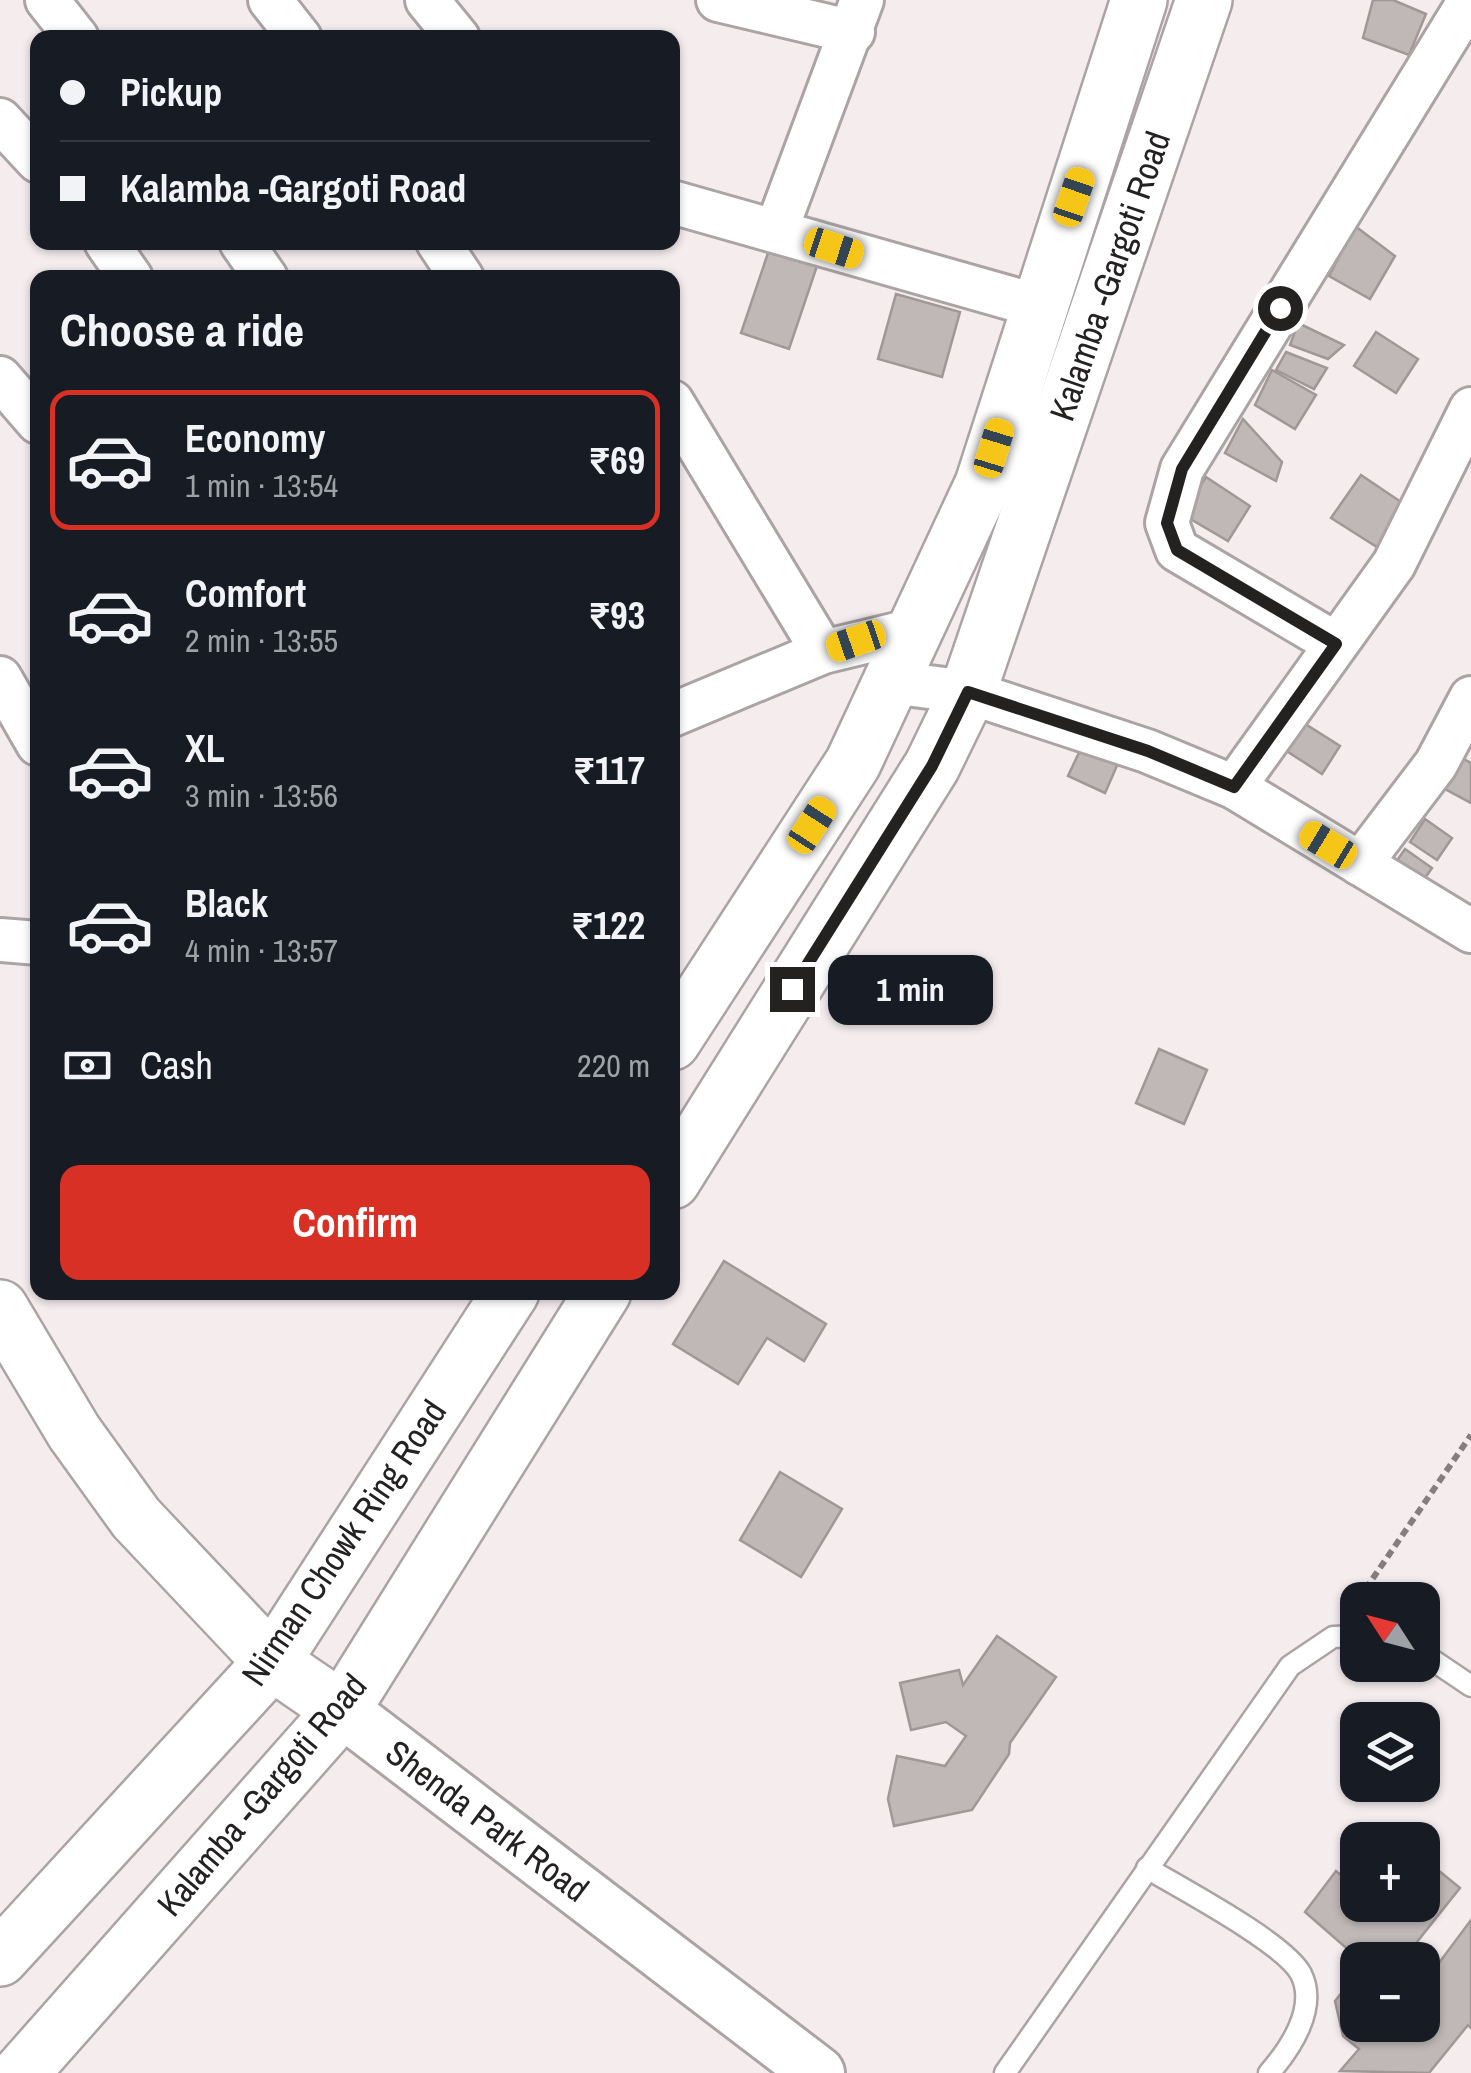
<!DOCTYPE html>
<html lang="en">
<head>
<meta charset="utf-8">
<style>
  body { margin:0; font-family:"Archivo Narrow",sans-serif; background:#20242c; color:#f1f3f6; height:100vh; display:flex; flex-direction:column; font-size:38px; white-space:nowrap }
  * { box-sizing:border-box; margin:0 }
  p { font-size:32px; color:#9ea1a6 }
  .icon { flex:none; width:55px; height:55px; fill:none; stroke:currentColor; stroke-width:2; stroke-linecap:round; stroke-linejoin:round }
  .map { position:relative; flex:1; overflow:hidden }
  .sheet { position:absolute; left:30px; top:270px; width:650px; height:1030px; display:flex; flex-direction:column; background:#171b24; border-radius:20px; box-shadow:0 2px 8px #0004 }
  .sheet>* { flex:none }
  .guide { position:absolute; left:30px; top:30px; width:650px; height:220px; border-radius:20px; box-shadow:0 2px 8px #0004; display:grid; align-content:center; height:220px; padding:0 30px; background:#171b24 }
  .needle { width:65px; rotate:306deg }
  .fabs { position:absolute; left:1340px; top:1582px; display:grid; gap:20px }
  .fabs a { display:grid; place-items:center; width:100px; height:100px; border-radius:20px; background:#171b24; box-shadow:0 2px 8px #0004; font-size:50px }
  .end { position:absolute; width:45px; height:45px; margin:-22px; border:12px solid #242121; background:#fff; box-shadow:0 0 0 5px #fff }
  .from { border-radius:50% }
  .bubble { position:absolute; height:70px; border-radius:20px; background:#171b24; box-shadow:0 2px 8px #0004; font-size:32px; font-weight:700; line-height:70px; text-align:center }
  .car { position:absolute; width:30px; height:60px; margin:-30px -15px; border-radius:12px; box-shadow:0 0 8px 2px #0007; background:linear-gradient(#f5c518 24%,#345 0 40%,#f5c518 0 76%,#345 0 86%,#f5c518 0) }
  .guide b { display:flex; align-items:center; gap:35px; height:95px; font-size:38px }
  .guide b+b { border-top:2px solid #363941 }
  .guide i { width:25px; height:25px; background:#f1f3f6 }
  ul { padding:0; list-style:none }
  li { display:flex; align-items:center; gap:30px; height:140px; margin:0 20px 15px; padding:0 10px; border:5px solid transparent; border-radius:20px }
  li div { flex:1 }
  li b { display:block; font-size:38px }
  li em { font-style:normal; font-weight:700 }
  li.active { border-color:#d93025 }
  li>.icon { width:90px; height:90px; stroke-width:1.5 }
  h2 { padding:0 30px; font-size:45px; line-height:120px }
  .pay { display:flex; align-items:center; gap:25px; height:110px; padding:0 30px; font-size:38px }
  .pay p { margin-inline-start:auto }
  .button { display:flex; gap:20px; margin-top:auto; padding:20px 30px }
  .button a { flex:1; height:115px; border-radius:20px; background:#d93025; color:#fff; font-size:40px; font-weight:700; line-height:115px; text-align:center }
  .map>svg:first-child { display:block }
  .building { fill:#bfb8b6; stroke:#9f9896; stroke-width:2.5 }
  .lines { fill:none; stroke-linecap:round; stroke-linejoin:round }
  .service-casing { stroke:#aba3a4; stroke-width:25 }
  .minor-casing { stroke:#aba3a4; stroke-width:48 }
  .tertiary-casing { stroke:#aba3a4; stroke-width:58 }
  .secondary-casing { stroke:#aba3a4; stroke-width:60 }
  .primary-casing { stroke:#aba3a4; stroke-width:60 }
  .path { stroke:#847e7f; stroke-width:6; stroke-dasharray:8 5; stroke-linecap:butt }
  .service { stroke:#fff; stroke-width:20 }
  .minor { stroke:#fff; stroke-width:42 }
  .tertiary { stroke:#fff; stroke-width:52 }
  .secondary { stroke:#fff; stroke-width:55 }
  .primary { stroke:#fff; stroke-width:55 }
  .route { stroke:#242121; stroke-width:12 }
  .labels { text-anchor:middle; stroke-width:9; stroke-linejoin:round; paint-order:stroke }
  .street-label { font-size:35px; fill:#242121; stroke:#fff }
</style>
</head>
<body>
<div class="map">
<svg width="1471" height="2073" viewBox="0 0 1471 2073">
  <rect width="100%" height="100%" fill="#f4eced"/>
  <!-- building -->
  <g class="building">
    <polygon points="1373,0 1393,0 1426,14 1409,55 1363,38"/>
    <polygon points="1355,226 1395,256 1370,299 1329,276"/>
    <polygon points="770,247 818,263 789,349 741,333"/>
    <polygon points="896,294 960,312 942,377 878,359"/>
    <polygon points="1298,323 1344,345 1328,359 1290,345"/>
    <polygon points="1376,332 1418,359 1396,393 1354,366"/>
    <polygon points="1286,352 1327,368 1314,389 1276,370"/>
    <polygon points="1272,370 1316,395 1295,429 1255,405"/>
    <polygon points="1243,419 1282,462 1276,481 1225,453"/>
    <polygon points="1361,475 1407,506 1380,549 1331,518"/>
    <polygon points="1206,477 1250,506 1228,541 1182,514"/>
    <polygon points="1299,720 1340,746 1322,774 1282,748"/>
    <polygon points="1083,744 1119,761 1105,793 1068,776"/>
    <polygon points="1460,757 1471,763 1471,803 1443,788"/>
    <polygon points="1425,819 1452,838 1437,860 1410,842"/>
    <polygon points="1405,849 1432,868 1416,891 1389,872"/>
    <polygon points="1159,1049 1207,1070 1184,1124 1136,1103"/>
    <polygon points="724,1261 826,1324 804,1361 767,1338 738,1384 673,1344"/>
    <polygon points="780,1472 842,1509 801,1577 740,1540"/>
    <polygon points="997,1636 1056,1677 1010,1743 1009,1754 972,1810 894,1826 888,1799 897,1756 945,1766 966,1736 946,1722 911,1730 900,1683 959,1670 963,1685"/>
    <polygon points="1422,1857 1460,1888 1417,1942 1417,1960 1360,1960 1305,1912 1336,1871 1358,1889 1358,1905 1422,1905"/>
    <polygon points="1471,1920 1471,2028 1468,2025 1429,2073 1340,2071 1359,2049 1343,2036 1335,2001 1358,1972 1358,2025 1422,2025 1422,1975 1427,1979"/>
  </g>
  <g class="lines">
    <defs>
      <g id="service">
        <polyline points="1422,1653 1471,1686"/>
        <path d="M1147 1868C1180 1888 1285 1943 1301 1974 1318 2008 1290 2049 1269 2073"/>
        <polyline points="1005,2073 1290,1666 1333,1637 1358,1636"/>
      </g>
      <g id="minor">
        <polyline points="47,0 77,38"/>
        <polyline points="270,0 300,38"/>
        <polyline points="427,0 458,38"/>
        <polyline points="718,0 853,32"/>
        <polyline points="0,120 38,161"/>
        <polyline points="672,202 1038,306"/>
        <polyline points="776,231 862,0"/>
        <polyline points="106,242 131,278"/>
        <polyline points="241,242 266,278"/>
        <polyline points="438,242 462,278"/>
        <polyline points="0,378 38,422"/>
        <polyline points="672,402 823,652"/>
        <polyline points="1336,644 1177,550 1167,523 1182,469 1470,0"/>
        <polyline points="0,678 38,744"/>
        <polyline points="890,682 968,692 1147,751 1234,787 1471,931"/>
        <polyline points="672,715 823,652 914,630"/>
        <polyline points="1234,787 1394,564 1471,409"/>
        <polyline points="1360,864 1436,764 1471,698"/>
        <polyline points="0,940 38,943"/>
      </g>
      <polyline id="tertiary" points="342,1710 818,2073"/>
      <polyline id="secondary" points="0,1308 74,1432 136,1518 272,1662 342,1710"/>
      <g id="primary">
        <polyline points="672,1042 853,763 983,484 1139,0"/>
        <polyline points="672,1181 932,766 968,692 1204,0"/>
        <polyline points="0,1958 272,1662 511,1292"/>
        <polyline points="21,2073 342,1710 603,1292"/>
      </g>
    </defs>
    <!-- service casing -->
    <use href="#service" class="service-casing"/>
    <!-- minor casing -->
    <use href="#minor" class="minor-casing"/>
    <!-- tertiary casing -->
    <use href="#tertiary" class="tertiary-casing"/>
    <!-- secondary casing -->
    <use href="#secondary" class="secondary-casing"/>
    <!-- primary casing -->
    <use href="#primary" class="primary-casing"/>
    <!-- path -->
    <polyline class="path" points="1358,1600 1471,1435"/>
    <!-- service -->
    <use href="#service" class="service"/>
    <!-- minor -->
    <use href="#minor" class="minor"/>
    <!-- tertiary -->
    <use href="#tertiary" class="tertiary"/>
    <!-- secondary -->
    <use href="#secondary" class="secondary"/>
    <!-- primary -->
    <use href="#primary" class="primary"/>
  </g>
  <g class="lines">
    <!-- route -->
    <polyline class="route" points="792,989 932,766 968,692 1148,751 1234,787 1336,644 1177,550 1167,523 1182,469 1280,308"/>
  </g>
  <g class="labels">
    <!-- street labels -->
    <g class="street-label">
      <text transform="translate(1110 276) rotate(-71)" y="12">Kalamba -Gargoti Road</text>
      <text transform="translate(344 1543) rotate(-56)" y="12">Nirman Chowk Ring Road</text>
      <text transform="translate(262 1795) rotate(-50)" y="12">Kalamba -Gargoti Road</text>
      <text transform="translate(487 1821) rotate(37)" y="12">Shenda Park Road</text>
    </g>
  </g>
</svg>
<div class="fabs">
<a><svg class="needle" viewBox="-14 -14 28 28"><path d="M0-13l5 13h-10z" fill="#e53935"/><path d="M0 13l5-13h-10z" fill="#9ea1a6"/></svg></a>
<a><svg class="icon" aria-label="layers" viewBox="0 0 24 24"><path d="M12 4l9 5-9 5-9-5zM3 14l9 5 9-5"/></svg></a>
<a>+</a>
<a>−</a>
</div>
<i class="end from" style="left:1280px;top:308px"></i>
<i class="end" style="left:792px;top:989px"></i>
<div class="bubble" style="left:828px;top:955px;width:165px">1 min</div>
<i class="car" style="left:1074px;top:197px;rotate:19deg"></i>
<i class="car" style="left:834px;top:248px;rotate:108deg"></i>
<i class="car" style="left:994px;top:448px;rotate:17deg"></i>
<i class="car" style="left:856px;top:641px;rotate:251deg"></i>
<i class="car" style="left:812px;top:825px;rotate:33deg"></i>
<i class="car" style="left:1328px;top:845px;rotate:301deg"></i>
<div class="guide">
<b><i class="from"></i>Pickup</b>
<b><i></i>Kalamba -Gargoti Road</b>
</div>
<section class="sheet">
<h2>Choose a ride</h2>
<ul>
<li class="active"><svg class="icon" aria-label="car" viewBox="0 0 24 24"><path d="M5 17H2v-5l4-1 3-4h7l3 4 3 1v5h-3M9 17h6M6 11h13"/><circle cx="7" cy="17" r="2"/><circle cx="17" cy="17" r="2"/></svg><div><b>Economy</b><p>1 min · 13:54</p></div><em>₹69</em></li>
<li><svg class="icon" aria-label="car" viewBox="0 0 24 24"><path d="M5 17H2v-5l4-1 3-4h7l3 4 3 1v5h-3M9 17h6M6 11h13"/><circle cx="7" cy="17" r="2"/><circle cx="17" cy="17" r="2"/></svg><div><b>Comfort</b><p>2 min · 13:55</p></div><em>₹93</em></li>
<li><svg class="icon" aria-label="car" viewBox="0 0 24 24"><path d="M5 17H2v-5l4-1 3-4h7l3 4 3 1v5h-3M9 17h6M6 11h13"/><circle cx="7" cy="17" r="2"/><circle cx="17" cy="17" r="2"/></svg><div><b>XL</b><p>3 min · 13:56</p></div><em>₹117</em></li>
<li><svg class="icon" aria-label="car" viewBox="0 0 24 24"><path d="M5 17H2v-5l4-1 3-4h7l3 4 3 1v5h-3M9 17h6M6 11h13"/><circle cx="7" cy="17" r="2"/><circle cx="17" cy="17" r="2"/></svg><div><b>Black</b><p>4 min · 13:57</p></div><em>₹122</em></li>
</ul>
<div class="pay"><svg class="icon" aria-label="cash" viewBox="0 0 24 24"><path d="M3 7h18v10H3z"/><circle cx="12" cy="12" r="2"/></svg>Cash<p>220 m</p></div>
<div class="button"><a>Confirm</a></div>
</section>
</div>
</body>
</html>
